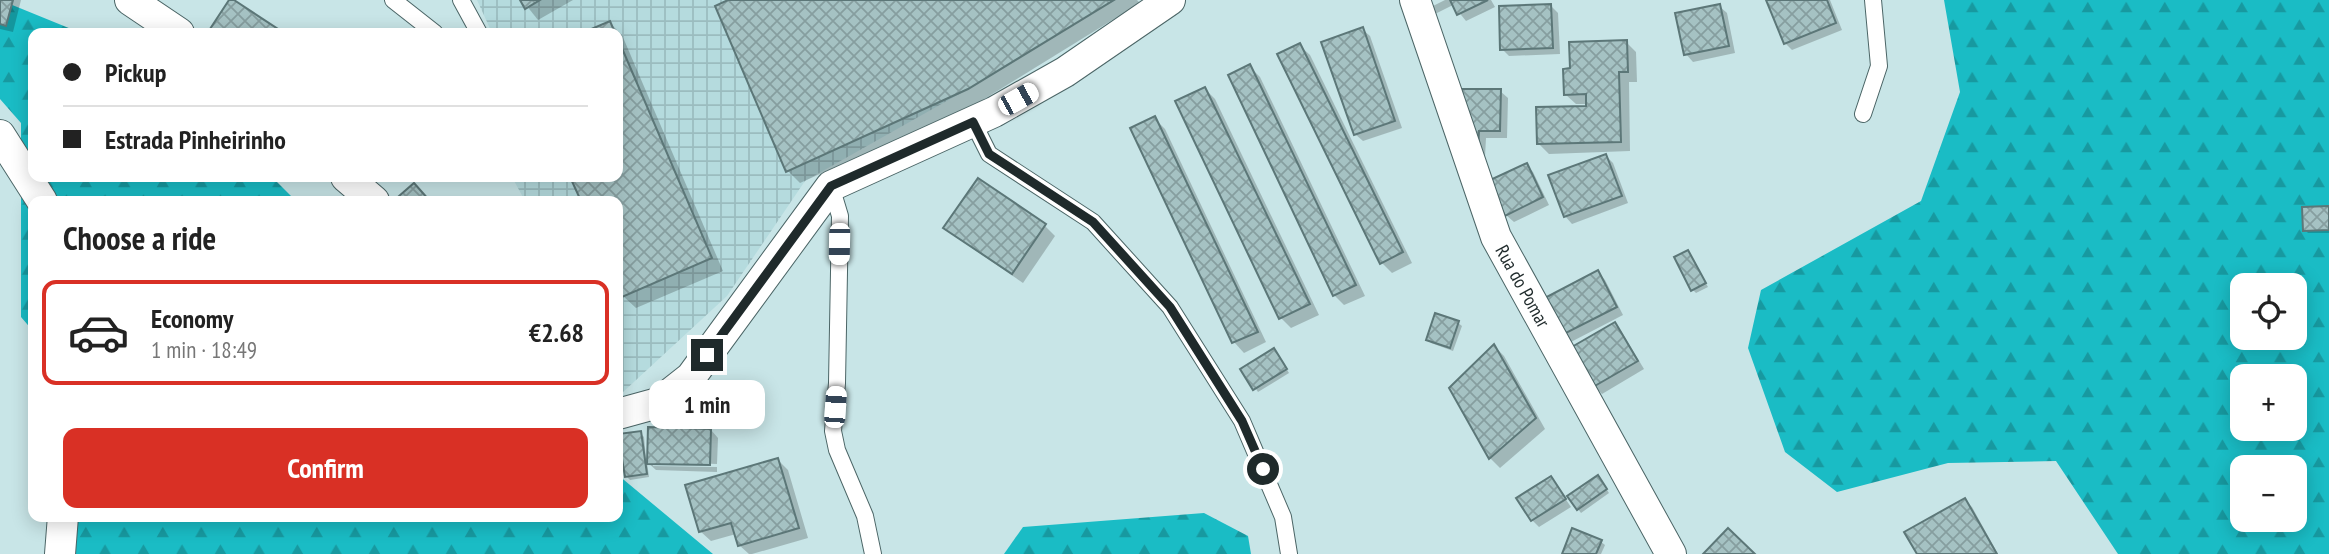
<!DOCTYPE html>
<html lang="en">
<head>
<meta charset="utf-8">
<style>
  body { margin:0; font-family:"PT Sans Narrow",sans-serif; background:#f6f6f6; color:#222; height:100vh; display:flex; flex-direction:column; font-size:26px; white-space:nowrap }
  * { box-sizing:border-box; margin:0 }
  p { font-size:23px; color:#767676 }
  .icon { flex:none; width:38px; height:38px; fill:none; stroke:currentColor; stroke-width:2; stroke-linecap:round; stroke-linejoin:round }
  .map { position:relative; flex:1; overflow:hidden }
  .sheet { position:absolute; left:28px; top:196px; width:595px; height:326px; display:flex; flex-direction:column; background:#fff; border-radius:14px; box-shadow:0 4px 18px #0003 }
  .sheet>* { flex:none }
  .guide { position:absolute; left:28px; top:28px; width:595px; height:154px; border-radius:14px; box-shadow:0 4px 18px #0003; display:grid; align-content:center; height:154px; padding:0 35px; background:#fff }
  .fabs { position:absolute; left:2230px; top:273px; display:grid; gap:14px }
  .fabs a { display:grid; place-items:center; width:77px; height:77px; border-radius:14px; background:#fff; box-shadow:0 4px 18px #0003; font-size:35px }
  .end { position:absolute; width:32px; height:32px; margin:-16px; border:9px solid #1f2a2b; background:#fff; box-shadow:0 0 0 4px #fff }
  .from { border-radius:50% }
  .bubble { position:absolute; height:49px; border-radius:14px; background:#fff; box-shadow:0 4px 18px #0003; font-size:23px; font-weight:700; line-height:49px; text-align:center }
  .car { position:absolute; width:21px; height:42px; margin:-21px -10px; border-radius:9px; box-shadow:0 0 5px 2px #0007; background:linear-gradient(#fff 24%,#345 0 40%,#fff 0 76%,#345 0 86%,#fff 0) }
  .guide b { display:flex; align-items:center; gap:24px; height:66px; font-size:26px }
  .guide b+b { border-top:2px solid #e0e0e0 }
  .guide i { width:18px; height:18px; background:#222 }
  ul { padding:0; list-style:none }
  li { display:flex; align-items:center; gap:21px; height:105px; margin:0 14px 10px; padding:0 21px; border:4px solid transparent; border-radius:14px }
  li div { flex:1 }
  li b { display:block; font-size:26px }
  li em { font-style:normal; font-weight:700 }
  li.on { border-color:#d93025 }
  li>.icon { width:63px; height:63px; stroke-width:1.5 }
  h2 { padding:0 35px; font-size:32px; line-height:84px }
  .action { display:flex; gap:14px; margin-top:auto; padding:14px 35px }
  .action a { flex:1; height:80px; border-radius:14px; background:#d93025; color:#fff; font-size:28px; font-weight:700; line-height:80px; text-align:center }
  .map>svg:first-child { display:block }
  .industrial { fill:url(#industrial-grid) }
  .forest { fill:url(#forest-firs); fill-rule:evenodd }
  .shadow { fill:#0003 }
  .building { fill:url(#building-cross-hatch); stroke:#5c7778; stroke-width:2 }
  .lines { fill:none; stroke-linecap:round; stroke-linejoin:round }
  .service-casing { stroke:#4b6566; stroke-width:18 }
  .minor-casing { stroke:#4b6566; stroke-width:32 }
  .service { stroke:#fff; stroke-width:16 }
  .minor { stroke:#fff; stroke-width:30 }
  .route { stroke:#1f2a2b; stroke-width:9 }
  .labels { text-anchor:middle; stroke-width:7; stroke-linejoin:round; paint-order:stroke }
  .street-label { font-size:19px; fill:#1f2a2b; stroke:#fff }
</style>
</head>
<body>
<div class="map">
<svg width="2329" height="554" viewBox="0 0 2329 554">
  <defs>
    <pattern id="industrial-grid" width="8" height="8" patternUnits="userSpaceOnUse" patternTransform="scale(1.75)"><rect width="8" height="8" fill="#b5dbde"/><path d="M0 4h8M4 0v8" fill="none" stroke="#9bbcbf"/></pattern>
    <pattern id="forest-firs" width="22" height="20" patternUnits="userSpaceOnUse" patternTransform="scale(1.75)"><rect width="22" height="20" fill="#1abcc5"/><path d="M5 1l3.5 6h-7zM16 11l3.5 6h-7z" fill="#1799a0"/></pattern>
    <pattern id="building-cross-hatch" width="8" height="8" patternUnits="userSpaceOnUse" patternTransform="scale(1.75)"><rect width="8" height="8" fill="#a5c2c3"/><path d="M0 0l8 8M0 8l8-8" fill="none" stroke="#869e9f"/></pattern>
  </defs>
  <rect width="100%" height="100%" fill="#c8e5e7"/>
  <!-- industrial -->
  <polygon class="industrial" points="477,0 1114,0 968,89 805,181 727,296 622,393 618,385 618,201 525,201 512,177 618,177 618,33 492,33"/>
  <!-- forest -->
  <g class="forest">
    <polygon points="0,0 81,33 33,33 33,177 272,177 296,201 33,201 33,331 21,317 21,123 0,99"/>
    <path d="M1944 0H2329V554H2118L2056 461 1948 463 1837 492 1785 452 1748 348 1761 290 1921 201 1960 92ZM2242 285H2294V338H2242ZM2242 376H2294V429H2242ZM2242 467H2294V520H2242Z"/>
    <polygon points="618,475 713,554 63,554 67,516 618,516"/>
    <polygon points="1204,513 1248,536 1251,554 1004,554 1023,527"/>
  </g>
  <!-- shadow -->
  <g class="shadow">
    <polygon points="0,0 21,0 13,32 0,29"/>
    <polygon points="522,0 573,0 538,20"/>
    <polygon points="732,0 1137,0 1140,3 981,101 800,183 788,171 718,7"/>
    <polygon points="1445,0 1491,0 1495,7 1466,21 1453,5 1433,15 1427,9"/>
    <polygon points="1768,0 1830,0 1842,30 1792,50 1785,43"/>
    <polygon points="1551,6 1558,13 1560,54 1509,56 1502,49"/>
    <polygon points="1719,6 1727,13 1735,53 1693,62 1686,54"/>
    <polygon points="610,23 622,35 723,271 636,308 623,296 618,283 618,201 583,201 572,177 618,177 618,33 586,33"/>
    <polygon points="1362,29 1370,36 1402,128 1363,141 1355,134"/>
    <polygon points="1626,42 1636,52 1637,82 1629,82 1630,151 1549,154 1538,143 1588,108 1588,104 1576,104 1565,94"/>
    <polygon points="1299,45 1310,55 1412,263 1392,273 1382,263"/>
    <polygon points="1250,67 1260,77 1365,296 1344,305 1334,295"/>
    <polygon points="1205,89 1215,99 1319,315 1291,328 1281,318"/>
    <polygon points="1500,91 1508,98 1507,138 1486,138 1485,157 1470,157 1463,149"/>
    <polygon points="1155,119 1165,129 1266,342 1244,353 1234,342 1132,129"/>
    <polygon points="1606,156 1613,163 1628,203 1572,224 1565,216"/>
    <polygon points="1526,165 1533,172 1549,205 1514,222 1506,215"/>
    <polygon points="978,180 1045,226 1055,236 1023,283 956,237 945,227"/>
    <polygon points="2329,208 2329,233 2308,233 2305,230"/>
    <polygon points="1688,252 1708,287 1696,293 1693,290"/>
    <polygon points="1598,272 1605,280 1623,315 1569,343 1562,335"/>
    <polygon points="1458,323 1462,326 1453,351 1431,343 1428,339"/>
    <polygon points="1614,324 1621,331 1644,369 1602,394 1594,386"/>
    <polygon points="1494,346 1504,356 1545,429 1500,468 1490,458 1451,389"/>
    <polygon points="1277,353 1289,373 1258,392 1243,369"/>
    <polygon points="711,430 718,438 717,464 653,462 653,466 717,467 717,472 656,470 647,462 649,477 630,480 626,476 640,433 644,437 646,458"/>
    <polygon points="778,460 788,470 808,538 752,554 749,554 739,545 736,534 711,541 700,531"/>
    <polygon points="1551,478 1571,507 1539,527 1532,520"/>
    <polygon points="1601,481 1609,493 1581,513 1578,509"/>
    <polygon points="1964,500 1972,507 1998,554 1919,554"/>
    <polygon points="1601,542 1605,545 1601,554 1564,554"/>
  </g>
  <!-- building -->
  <g class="building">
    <polygon points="0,0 13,0 6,26 0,24"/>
    <polygon points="229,0 234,0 281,31 279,33 216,33 210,29"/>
    <polygon points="520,0 540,0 525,9"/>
    <polygon points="728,0 1114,0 968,89 786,172 715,6"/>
    <polygon points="1450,0 1488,0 1457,15"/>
    <polygon points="1766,0 1827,0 1836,23 1784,44"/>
    <polygon points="1551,4 1553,48 1500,50 1499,6"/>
    <polygon points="1720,4 1729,46 1684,55 1675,13"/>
    <polygon points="610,21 615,33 582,33"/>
    <polygon points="1363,27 1395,121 1354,135 1321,42"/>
    <polygon points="618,39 712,258 622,297 618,287 618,201 581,201 570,177 618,177"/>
    <polygon points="1627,40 1628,72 1619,72 1621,142 1537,144 1536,107 1586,106 1586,94 1564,95 1563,69 1570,68 1569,42"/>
    <polygon points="1300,43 1403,252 1380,264 1277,54"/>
    <polygon points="1250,64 1356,285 1333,296 1228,75"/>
    <polygon points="1205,87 1310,304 1279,319 1175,101"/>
    <polygon points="1452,89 1501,89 1500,131 1479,131 1478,150"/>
    <polygon points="1155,116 1258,332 1232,343 1130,128"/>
    <polygon points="1606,154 1622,196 1564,217 1548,175"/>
    <polygon points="1527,163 1543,197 1505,216 1488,181"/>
    <polygon points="978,178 1046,224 1012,274 943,228"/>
    <polygon points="414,183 429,200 427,201 404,201 399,196"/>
    <polygon points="2329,206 2329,230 2303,231 2302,207"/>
    <polygon points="1688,250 1706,283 1691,291 1674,257"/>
    <polygon points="1598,270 1617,307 1560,336 1541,300"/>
    <polygon points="1435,313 1459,321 1450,348 1426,340"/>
    <polygon points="1615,322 1638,361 1593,387 1570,348"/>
    <polygon points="1494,344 1536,418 1489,459 1449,388"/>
    <polygon points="1274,348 1287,369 1253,390 1240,369"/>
    <polygon points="648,427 711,429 710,465 647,464"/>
    <polygon points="641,431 647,474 625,477 618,434"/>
    <polygon points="778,458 799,528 738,546 731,523 699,532 685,485"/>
    <polygon points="1598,475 1607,489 1577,510 1567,496"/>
    <polygon points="1551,476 1566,499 1531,521 1516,498"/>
    <polygon points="1965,498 1997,554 1917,554 1904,532"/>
    <polygon points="1572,528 1602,540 1596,554 1562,554"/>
    <polygon points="1728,528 1755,554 1703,554"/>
  </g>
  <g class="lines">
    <defs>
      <g id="service">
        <polyline points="393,0 435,33"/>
        <polyline points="461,0 479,33"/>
        <polyline points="1863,114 1879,66 1873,0"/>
        <polyline points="973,122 989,154 1093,222 1170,307 1242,421 1283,517 1289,554"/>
        <polyline points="831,186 840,216 837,383 833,431 837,450 865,516 873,554"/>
      </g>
      <g id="minor">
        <polyline points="130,0 179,33"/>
        <polyline points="1415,0 1496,237 1671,554"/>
        <polyline points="0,135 42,201"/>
        <polyline points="346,177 374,201"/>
        <polyline points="618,414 658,403 691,377 831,186 994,112 1065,72 1170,0"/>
        <polyline points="60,554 63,516"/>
      </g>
    </defs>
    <!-- service casing -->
    <use href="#service" class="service-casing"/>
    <!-- minor casing -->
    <use href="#minor" class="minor-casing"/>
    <!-- service -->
    <use href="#service" class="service"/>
    <!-- minor -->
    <use href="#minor" class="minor"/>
  </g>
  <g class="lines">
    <!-- route -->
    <polyline class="route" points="707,355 831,186 973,122 989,154 1093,222 1170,307 1242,421 1263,469"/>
  </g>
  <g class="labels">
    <!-- street labels -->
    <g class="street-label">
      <text transform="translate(1523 286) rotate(61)" y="7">Rua do Pomar</text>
    </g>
  </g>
</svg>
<div class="fabs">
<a><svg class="icon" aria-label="locate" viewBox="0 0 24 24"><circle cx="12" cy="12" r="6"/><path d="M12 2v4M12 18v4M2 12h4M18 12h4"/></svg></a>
<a>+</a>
<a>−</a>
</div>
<i class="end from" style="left:1263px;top:469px"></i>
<i class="end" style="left:707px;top:355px"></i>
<div class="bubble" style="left:649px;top:380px;width:116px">1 min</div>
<i class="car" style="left:1018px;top:99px;rotate:61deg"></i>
<i class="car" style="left:839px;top:244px;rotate:181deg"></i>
<i class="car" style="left:835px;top:407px;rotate:4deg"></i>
<div class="guide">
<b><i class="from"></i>Pickup</b>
<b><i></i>Estrada Pinheirinho</b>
</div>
<section class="sheet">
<h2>Choose a ride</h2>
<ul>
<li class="on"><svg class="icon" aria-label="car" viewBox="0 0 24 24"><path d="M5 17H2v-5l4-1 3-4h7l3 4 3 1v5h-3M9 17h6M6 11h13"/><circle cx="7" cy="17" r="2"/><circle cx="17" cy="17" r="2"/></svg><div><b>Economy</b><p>1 min · 18:49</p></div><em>€2.68</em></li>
</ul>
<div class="action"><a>Confirm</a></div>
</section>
</div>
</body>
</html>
